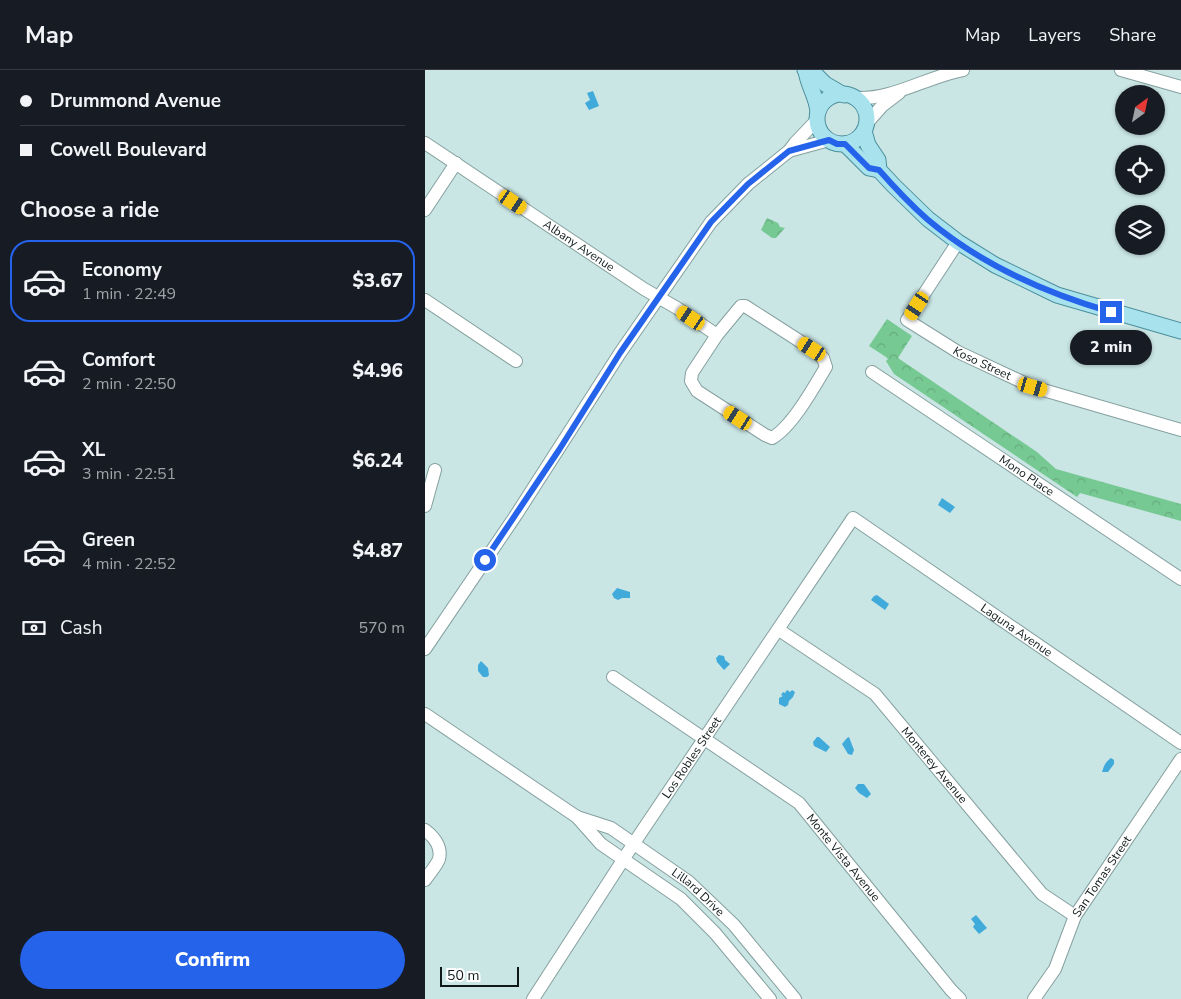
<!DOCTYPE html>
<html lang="en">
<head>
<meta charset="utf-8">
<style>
  body { margin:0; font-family:"Nunito Sans",sans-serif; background:#242831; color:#f1f3f6; height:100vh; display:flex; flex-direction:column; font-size:19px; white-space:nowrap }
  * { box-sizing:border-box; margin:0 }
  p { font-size:16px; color:#9ea1a6 }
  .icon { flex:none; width:28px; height:28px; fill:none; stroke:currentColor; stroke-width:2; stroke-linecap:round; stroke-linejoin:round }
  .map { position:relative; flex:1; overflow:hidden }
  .side { display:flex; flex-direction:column; background:#171b24; width:425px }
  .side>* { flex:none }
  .top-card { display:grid; align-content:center; height:110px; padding:0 20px; background:#171b24 }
  .needle { width:32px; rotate:33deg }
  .tools { position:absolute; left:690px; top:15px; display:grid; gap:10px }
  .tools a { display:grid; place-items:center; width:50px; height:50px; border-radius:50%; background:#171b24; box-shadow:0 1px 4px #0004; font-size:25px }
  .scale { position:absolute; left:15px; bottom:12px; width:79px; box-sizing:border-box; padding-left:5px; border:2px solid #0e1818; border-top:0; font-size:14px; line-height:18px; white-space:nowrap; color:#0e1818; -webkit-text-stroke:4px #fff; paint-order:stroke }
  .end { position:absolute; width:22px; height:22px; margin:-11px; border:6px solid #2563eb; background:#fff; box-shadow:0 0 0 2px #fff }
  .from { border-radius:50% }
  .bubble { position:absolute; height:35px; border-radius:18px; background:#171b24; box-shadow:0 1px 4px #0004; font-size:16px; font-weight:800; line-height:35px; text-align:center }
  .car { position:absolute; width:15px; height:30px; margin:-15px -8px; border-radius:6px; box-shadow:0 0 4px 1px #0007; background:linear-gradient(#f5c518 24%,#345 0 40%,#f5c518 0 76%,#345 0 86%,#f5c518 0) }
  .top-card b { display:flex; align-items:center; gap:18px; height:48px; font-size:19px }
  .top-card b+b { border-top:1px solid #363941 }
  .top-card i { width:12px; height:12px; background:#f1f3f6 }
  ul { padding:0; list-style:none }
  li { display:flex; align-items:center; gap:15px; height:82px; margin:0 10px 8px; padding:0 10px; border:2px solid transparent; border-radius:20px }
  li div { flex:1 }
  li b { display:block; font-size:19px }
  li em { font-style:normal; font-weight:800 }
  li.selected { border-color:#2563eb }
  li>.icon { width:45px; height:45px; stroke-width:1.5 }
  h2 { padding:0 20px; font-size:22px; line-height:60px }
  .pay { display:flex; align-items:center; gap:12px; height:55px; padding:0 20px; font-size:19px }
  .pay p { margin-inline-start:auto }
  .cta { display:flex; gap:10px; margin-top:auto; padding:10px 20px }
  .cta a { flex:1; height:58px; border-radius:30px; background:#2563eb; color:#fff; font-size:20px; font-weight:800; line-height:58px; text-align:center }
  header { display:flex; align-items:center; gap:30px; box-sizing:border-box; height:70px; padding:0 25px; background:#171b24; border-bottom:1px solid #363941 }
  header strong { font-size:24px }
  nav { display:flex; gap:28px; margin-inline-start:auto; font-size:18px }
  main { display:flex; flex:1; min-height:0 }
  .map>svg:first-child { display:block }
  .park { fill:url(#park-crowns) }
  .water { fill:#40aadb }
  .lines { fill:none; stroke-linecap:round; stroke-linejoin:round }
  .minor-casing { stroke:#85a09f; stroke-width:14 }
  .major-casing { stroke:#4c8e9b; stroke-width:17 }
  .minor { stroke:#fff; stroke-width:12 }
  .major { stroke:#a7e2ed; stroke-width:15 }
  .route { stroke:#2563eb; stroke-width:6 }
  .labels { text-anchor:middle; stroke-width:4; stroke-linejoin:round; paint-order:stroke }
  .street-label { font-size:12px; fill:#0e1818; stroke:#fff }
</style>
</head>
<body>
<header>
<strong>Map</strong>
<nav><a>Map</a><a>Layers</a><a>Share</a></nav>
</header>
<main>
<section class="side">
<div class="top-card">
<b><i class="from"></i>Drummond Avenue</b>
<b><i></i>Cowell Boulevard</b>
</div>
<h2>Choose a ride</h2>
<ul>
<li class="selected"><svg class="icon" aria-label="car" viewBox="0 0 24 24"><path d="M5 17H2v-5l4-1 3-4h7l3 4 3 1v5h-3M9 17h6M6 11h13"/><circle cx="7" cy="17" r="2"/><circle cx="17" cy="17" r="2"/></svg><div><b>Economy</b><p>1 min · 22:49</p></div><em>$3.67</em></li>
<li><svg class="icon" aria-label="car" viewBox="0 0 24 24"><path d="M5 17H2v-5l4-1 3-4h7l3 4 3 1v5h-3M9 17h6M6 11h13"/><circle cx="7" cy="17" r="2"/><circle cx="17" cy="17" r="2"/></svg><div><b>Comfort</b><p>2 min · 22:50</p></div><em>$4.96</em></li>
<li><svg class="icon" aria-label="car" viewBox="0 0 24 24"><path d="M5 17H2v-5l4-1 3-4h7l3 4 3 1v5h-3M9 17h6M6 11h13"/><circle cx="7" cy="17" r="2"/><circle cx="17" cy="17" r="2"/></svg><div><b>XL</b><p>3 min · 22:51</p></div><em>$6.24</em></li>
<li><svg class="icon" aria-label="car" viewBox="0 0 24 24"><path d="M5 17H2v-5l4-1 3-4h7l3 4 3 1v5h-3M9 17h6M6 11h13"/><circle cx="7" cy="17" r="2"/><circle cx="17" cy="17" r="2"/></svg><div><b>Green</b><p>4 min · 22:52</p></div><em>$4.87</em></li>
</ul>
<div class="pay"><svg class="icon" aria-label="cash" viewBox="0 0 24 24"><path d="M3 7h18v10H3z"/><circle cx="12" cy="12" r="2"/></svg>Cash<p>570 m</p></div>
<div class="cta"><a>Confirm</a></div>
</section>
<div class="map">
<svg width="756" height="929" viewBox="0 0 756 929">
  <defs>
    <pattern id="park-crowns" width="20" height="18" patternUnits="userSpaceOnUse" patternTransform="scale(1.25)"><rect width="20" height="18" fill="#77c993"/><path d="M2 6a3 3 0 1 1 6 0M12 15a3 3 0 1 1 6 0" fill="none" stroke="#66ac7e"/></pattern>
  </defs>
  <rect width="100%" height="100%" fill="#c9e5e4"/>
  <!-- park -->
  <g class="park">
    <polygon points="342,148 353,153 355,157 360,158 351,168 347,168 336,160"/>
    <polygon points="462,249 487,266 473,288 612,382 631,399 756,434 756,451 655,423 652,427 469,304 461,291 463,289 461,287 444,276"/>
  </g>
  <!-- water -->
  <g class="water">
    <polygon points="168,21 174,36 164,40 160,33 165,30 162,23"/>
    <polygon points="517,428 530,437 525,443 513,435"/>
    <polygon points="192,518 205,522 205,528 197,528 193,530 189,528 187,524"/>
    <polygon points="452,525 464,534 460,540 446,530 449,526"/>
    <polygon points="294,585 299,586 300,590 305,594 299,600 292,592 291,588"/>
    <polygon points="56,591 63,598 64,605 62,607 58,607 53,601 53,595"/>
    <polygon points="362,620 365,622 367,620 370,622 368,627 364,631 363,635 360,637 354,634 354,628 358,626 356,625 358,622 360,623"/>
    <polygon points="392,667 394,667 405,677 401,682 389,676 388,672"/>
    <polygon points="424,667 429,680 427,685 423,684 417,674 422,668"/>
    <path d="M686 688 689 690V694L683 702H677C679 696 680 692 686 688Z"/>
    <polygon points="433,714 439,714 446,724 442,728 434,723 430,718"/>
    <polygon points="551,845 562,858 554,864 548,857 550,854 546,849"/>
  </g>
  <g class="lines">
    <defs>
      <g id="minor">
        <polyline points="696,0 756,17"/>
        <path d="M430 28C468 30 501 7 538 0"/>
        <polyline points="442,53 457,36 474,23"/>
        <path id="s1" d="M0 73 219 219 252 238 292 265 267 303 266 311 272 321 340 365 347 368C367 357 389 317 401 297L398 288 387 279 320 236H316L292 265"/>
        <polyline points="364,81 404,70"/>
        <polyline points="0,140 31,93"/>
        <path id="s2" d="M533 172 482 250 533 282 608 317 756 360"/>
        <polyline points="0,230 91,291"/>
        <path id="s3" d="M447 302 756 509"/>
        <polyline points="0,436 10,400"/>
        <path id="s4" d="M354 560 450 624 617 824 650 846"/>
        <polyline points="0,579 91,445 195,283 286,152 323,114 364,81 370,73 392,50"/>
        <path id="s5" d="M188 607 374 733 526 920 535 929"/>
        <polyline points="0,644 152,747 176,774 256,829 290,863 345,929"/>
        <path id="s6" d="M152 747 186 758 264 812 309 855 370 929"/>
        <path d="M0 760C9 767 17 777 14 789 12 795 4 804 0 810"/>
        <path id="s7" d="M108 929 209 773 428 448 756 673"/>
        <path id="s8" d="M609 929 630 899 650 846 756 689"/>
      </g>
      <g id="major">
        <polyline points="380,0 391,5 400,14 419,25"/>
        <path d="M381 1C383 16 392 27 393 42"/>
        <circle cx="417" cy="49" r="25"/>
        <polyline points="439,61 443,75 453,90 454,100 469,116 503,149 533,172 570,195 632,225 756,261"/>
        <polyline points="420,74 444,98 454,100"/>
      </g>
    </defs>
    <!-- minor casing -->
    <use href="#minor" class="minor-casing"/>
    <!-- major casing -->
    <use href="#major" class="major-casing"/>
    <!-- minor -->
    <use href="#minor" class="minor"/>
    <!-- major -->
    <use href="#major" class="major"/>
  </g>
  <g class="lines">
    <!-- route -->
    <path class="route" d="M60 490 134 380 195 283 286 152 323 114 364 81 404 70 412 74H420L444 98 454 100C469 117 485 134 502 149 555 194 620 223 686 242"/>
  </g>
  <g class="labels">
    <!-- street labels -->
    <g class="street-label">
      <text dy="4" stroke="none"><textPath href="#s1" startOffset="185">Albany Avenue</textPath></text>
      <text dy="4" stroke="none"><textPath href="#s2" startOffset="180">Koso Street</textPath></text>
      <text dy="4" stroke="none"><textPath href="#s3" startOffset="186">Mono Place</textPath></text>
      <text dy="4" stroke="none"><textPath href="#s7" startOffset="776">Laguna Avenue</textPath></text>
      <text dy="4" stroke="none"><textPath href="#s7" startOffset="289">Los Robles Street</textPath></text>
      <text dy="4" stroke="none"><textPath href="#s4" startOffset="208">Monterey Avenue</textPath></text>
      <text dy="4" stroke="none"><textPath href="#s5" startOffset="295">Monte Vista Avenue</textPath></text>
      <text dy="4" stroke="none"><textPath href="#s8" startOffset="141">San Tomas Street</textPath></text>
      <text dy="4" stroke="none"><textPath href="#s6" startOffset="144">Lillard Drive</textPath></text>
    </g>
  </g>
</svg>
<div class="tools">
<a><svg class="needle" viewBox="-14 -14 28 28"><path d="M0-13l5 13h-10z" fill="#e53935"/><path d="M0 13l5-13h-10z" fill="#9ea1a6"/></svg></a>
<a><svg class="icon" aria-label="locate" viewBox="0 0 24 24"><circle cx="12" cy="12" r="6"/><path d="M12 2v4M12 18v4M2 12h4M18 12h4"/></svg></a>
<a><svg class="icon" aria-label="layers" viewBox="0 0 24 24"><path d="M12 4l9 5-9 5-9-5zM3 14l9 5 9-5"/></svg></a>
</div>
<div class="scale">50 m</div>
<i class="end from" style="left:60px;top:490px"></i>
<i class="end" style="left:686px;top:242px"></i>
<div class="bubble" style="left:645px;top:260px;width:82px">2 min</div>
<i class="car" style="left:88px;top:132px;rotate:124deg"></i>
<i class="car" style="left:492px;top:236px;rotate:213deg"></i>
<i class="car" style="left:266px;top:248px;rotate:304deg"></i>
<i class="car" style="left:387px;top:279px;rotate:303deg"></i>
<i class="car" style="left:608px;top:317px;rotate:106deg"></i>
<i class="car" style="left:313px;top:348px;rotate:303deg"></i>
</div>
</main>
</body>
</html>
